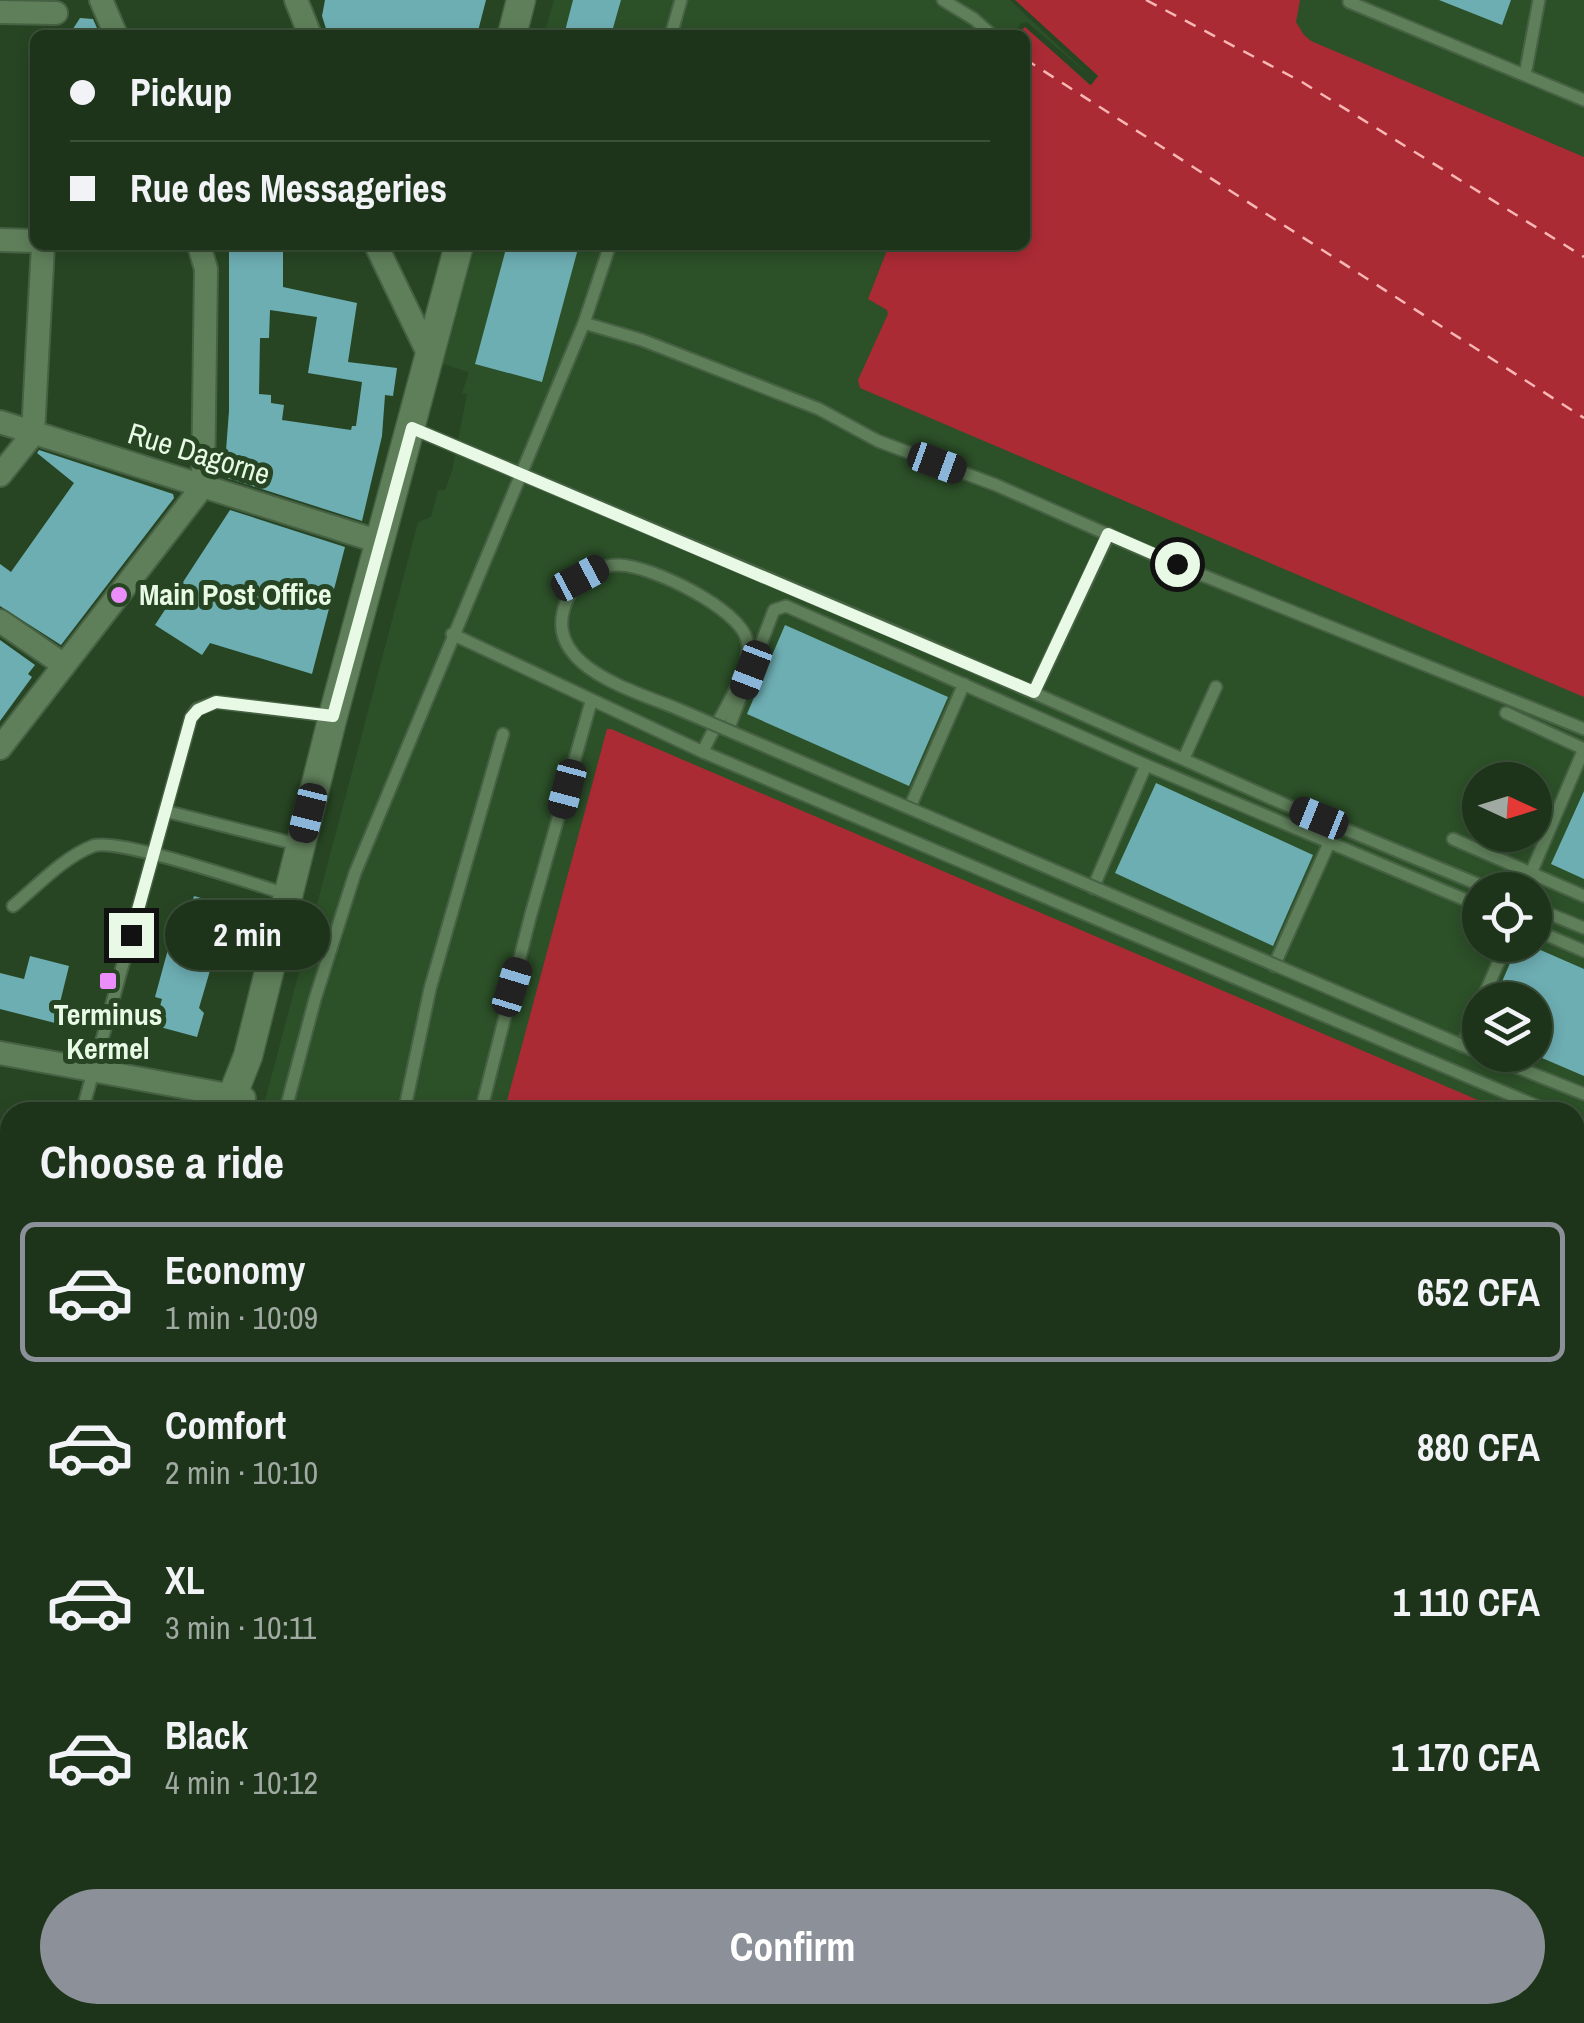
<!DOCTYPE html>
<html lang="en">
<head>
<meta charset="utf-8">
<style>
  body { margin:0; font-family:"Archivo Narrow",sans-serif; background:#253c23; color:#f1f3f6; height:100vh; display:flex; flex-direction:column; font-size:38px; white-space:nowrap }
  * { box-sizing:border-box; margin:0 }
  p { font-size:32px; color:#a0aaa2 }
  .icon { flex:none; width:55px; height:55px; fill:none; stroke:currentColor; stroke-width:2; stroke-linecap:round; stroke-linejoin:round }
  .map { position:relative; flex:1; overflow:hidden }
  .details { position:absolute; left:0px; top:1102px; width:1585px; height:922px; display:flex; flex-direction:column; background:#1d341a; border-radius:30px 30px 0 0; box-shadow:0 5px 15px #0003,0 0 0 2px #3b4f39 }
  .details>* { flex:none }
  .guide { position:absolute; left:30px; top:30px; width:1000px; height:220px; border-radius:15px; box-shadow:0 5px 15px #0003,0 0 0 2px #3b4f39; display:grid; align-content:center; height:220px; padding:0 40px; background:#1d341a }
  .needle { width:65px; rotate:94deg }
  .buttons { position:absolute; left:1462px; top:762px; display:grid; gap:20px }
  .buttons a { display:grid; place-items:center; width:90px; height:90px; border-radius:50%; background:#1d341a; box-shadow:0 5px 15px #0003,0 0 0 2px #3b4f39; font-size:50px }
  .end { position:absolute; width:45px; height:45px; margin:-22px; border:12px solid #e8fae5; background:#111; box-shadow:0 0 0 5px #111 }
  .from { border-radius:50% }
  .bubble { position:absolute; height:70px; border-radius:35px; background:#1d341a; box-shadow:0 5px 15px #0003,0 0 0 2px #3b4f39; font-size:32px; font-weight:700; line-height:70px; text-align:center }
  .car { position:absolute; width:30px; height:60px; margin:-30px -15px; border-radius:12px; box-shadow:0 0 8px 2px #0007; background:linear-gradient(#222 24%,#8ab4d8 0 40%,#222 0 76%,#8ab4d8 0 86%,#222 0) }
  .guide b { display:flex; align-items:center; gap:35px; height:95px; font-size:38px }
  .guide b+b { border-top:2px solid #3b4f39 }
  .guide i { width:25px; height:25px; background:#f1f3f6 }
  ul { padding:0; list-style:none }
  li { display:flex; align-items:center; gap:30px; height:140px; margin:0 20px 15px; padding:0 20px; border:5px solid transparent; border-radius:15px }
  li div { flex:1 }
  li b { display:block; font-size:38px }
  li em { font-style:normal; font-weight:700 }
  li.on { border-color:#8c9099 }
  li>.icon { width:90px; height:90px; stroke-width:1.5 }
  h2 { padding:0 40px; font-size:45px; line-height:120px }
  .button { display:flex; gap:20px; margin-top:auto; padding:20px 40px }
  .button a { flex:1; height:115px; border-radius:60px; background:#8c9099; color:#fff; font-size:40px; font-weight:700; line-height:115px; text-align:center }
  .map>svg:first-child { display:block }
  .built { fill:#2c5028; fill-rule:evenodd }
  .water { fill:#ab2b35 }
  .pier { fill:#274523 }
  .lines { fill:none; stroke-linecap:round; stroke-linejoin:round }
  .ferry { stroke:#f9b7b4; stroke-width:2.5; stroke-dasharray:12 10; stroke-linecap:butt }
  .building { fill:#6daeb3; fill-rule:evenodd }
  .service-casing { stroke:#466143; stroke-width:15 }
  .minor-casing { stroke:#466143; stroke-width:26 }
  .tertiary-casing { stroke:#466143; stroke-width:31 }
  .service { stroke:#5f7f5a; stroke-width:11 }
  .minor { stroke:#5f7f5a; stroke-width:22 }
  .tertiary { stroke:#5f7f5a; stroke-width:28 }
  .service-bridge-casing { stroke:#466143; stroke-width:15; stroke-linecap:butt }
  .service-bridge { stroke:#5f7f5a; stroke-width:11 }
  .route { stroke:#e8fae5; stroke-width:12 }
  .poi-dot { fill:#eb8dfb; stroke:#274523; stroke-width:4 }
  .labels { text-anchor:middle; stroke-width:10; stroke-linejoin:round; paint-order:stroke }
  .street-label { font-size:30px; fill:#e8fae5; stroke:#274523 }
  .poi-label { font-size:30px; font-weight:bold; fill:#e8fae5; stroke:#274523; text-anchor:start }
</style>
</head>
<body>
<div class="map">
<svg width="1584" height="2023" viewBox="0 0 1584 2023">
  <rect width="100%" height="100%" fill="#274523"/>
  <!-- built -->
  <path class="built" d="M554 0H1584V2023H20L22 2015H1575V1112H262L418 522 431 517 438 490H445L452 471 467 394 462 393 469 372 443 364 474 245H1025V35H544ZM1480 780H1535V835H1480ZM1480 890H1535V945H1480ZM1480 1000H1535V1055H1480Z"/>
  <!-- water -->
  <g class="water">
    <polygon points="1015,0 1300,0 1296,22 1304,35 1311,41 1584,157 1584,697 860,388 858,380 888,314 887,310 868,299 889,245 1025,245 1025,35 1017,35 1025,26 1090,85 1098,76"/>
    <polygon points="607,729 611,729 1506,1112 504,1112"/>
    <polygon points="1575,1142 1584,1146 1584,2023 1146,2023 1150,2015 1575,2015"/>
    <polygon points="263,2015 1055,2015 1074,2023 261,2023"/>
  </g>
  <!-- pier -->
  <polygon class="pier" points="1010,0 1015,0 1098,76 1091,85 1025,27 1017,35 1012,35 1021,23 1027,22 1091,77"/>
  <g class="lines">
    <!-- ferry -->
    <g class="ferry">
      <polyline points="1146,0 1302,82 1584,257"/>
      <polyline points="1025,59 1584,418"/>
    </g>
  </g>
  <!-- building -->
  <g class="building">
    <polygon points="325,0 486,0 477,35 328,35 322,16"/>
    <polygon points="573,0 621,0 611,35 564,35"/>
    <polygon points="1439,0 1511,0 1502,25"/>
    <polygon points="80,18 93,19 100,35 69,35"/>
    <path d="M229 245H283V287L357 303 348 362 397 368 393 396 385 395 382 436 362 521 224 477 229 411ZM270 310 317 317 308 373 362 382 356 426H352L351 430 282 420 284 405 271 403V395L259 394 260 338H269Z"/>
    <polygon points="507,245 579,245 542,382 475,364"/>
    <polygon points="39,450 173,494 174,498 61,645 0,606 0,564 11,572 74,483 37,453"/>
    <polygon points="230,510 345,547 312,674 210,643 202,655 155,625"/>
    <polygon points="785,625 948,697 909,786 747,714"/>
    <polygon points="0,640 35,665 28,674 32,677 0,721"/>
    <polygon points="1156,783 1313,855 1273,946 1115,873"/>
    <polygon points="1584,791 1584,879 1551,864"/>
    <polygon points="194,896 229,906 199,1008 204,1013 197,1037 160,1027 163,1019 157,1017 162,999 155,997 176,920 181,921 186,904 191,906"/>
    <polygon points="1518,945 1529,945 1584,969 1584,1076 1535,1055 1535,1000 1494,1000"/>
    <polygon points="30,956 69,966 55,1023 0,1009 0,973 24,979"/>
  </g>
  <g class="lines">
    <defs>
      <g id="service">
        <polyline points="943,0 974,19 992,35"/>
        <polyline points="1349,2 1584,100"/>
        <polyline points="671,35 681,0"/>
        <polyline points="1525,75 1539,0"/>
        <polyline points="584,323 642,340 819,409 878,441 996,485 1177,565 1584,729"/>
        <polyline points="412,428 917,641 1284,804 1492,890"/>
        <polyline points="452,634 703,752 1551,1112"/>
        <polyline points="1034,692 1109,534"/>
        <path d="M678 709C627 688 527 662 574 587 583 573 603 564 620 565 651 566 739 608 747 640 755 669 714 723 703 752"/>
        <polyline points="1506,713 1584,749"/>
        <polyline points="728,730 774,610 786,606 1146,765 1480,906"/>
        <polyline points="1184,758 1216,687"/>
        <polyline points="910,807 964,684"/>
        <polyline points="165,811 300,845"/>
        <polyline points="1453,839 1584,896"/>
        <polyline points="1531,873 1584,749"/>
        <polyline points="1093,888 1146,765"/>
        <path d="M13 906C37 886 64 857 93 846 118 837 253 884 286 894"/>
        <polyline points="1535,908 1584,928"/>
        <polyline points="1535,930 1584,951"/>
        <polyline points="1274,966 1330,841"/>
        <polyline points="1482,1000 1506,945"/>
        <polyline points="1462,1046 1480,1004"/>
        <polyline points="1486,1055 1584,1094"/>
        <polyline points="481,1111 531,914 591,702"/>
        <polyline points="82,1112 191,718 197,709 216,702 331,716"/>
        <polyline points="285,1112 315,999 355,873 584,323 610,245"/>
        <polyline points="404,1112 430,989 503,734"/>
        <polyline points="1575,1123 1584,1126"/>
        <polyline points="90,2023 92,2015"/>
        <polyline points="236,2023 238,2015"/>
      </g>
      <g id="minor">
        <polyline points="101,0 116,35"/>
        <polyline points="296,0 310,35"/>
        <polyline points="0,12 56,13"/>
        <polyline points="0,240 35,241"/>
        <polyline points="376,245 431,359"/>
        <polyline points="0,422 380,542"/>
        <polyline points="0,475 33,434 43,245"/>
        <polyline points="0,621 64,665"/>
        <polyline points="0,748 203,486 206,269 199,245"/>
        <polyline points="0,1053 244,1098"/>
        <polyline points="0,1408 10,1412"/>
        <polyline points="0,1843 10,1844"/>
      </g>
      <g id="tertiary">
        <polyline points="512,35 521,0"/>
        <polyline points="226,1112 248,1056 333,716 459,245"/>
        <polyline points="0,1964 10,1924"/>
      </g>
    </defs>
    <!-- service casing -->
    <use href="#service" class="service-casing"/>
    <!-- minor casing -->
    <use href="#minor" class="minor-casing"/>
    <!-- tertiary casing -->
    <use href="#tertiary" class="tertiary-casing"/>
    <!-- service -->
    <use href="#service" class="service"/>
    <!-- minor -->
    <use href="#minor" class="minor"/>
    <!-- tertiary -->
    <use href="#tertiary" class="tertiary"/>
    <defs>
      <polyline id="service-bridge" points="678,709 1480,1053"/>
    </defs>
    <!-- service-bridge casing -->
    <use href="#service-bridge" class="service-bridge-casing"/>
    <!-- service-bridge -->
    <use href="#service-bridge" class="service-bridge"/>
  </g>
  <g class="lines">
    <!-- route -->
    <polyline class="route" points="131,935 191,718 198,710 216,702 333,716 412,428 1034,692 1108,534 1177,564"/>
  </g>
  <!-- markers -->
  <g class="poi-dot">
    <circle cx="119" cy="595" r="10"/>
    <rect x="98" y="971" width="20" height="20" rx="5"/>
  </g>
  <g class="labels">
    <!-- street labels -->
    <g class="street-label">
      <text transform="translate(199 454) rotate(17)" y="10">Rue Dagorne</text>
    </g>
    <!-- poi labels -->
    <g class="poi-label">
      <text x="139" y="605">Main Post Office</text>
      <text x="108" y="1025" text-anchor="middle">Terminus<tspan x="108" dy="34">Kermel</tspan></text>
    </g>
  </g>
</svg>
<div class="buttons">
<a><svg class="needle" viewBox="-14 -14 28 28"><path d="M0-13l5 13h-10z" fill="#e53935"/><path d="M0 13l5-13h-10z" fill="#a0aaa2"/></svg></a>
<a><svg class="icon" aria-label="locate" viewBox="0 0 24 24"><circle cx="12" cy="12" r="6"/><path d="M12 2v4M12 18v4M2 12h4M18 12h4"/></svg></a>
<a><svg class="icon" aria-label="layers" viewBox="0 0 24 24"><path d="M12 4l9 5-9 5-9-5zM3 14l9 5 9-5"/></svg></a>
</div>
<i class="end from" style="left:1177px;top:564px"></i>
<i class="end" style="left:131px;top:935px"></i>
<div class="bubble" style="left:165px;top:900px;width:165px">2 min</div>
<i class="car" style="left:937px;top:463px;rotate:110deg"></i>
<i class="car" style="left:580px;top:578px;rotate:62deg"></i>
<i class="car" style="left:751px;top:670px;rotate:201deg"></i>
<i class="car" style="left:567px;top:789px;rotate:195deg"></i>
<i class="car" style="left:308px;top:813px;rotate:194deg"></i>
<i class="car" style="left:1319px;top:818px;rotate:292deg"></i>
<i class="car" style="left:512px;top:987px;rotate:17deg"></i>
<div class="guide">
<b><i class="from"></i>Pickup</b>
<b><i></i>Rue des Messageries</b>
</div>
<section class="details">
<h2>Choose a ride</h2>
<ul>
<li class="on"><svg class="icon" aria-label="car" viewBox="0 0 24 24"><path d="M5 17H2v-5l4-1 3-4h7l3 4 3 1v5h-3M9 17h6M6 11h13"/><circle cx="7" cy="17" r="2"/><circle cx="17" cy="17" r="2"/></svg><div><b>Economy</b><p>1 min · 10:09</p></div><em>652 CFA</em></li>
<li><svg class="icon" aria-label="car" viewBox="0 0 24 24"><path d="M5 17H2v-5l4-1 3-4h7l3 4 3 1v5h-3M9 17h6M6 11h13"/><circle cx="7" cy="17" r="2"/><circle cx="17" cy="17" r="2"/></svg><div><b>Comfort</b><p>2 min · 10:10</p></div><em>880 CFA</em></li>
<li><svg class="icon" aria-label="car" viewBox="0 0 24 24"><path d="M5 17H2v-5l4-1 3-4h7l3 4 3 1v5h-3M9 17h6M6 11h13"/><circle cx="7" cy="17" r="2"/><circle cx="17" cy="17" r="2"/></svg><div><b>XL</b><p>3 min · 10:11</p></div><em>1 110 CFA</em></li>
<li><svg class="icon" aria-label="car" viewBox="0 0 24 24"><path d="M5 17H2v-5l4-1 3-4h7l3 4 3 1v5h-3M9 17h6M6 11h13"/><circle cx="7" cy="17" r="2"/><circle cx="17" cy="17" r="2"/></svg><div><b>Black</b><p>4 min · 10:12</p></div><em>1 170 CFA</em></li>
</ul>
<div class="button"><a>Confirm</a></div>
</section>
</div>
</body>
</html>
